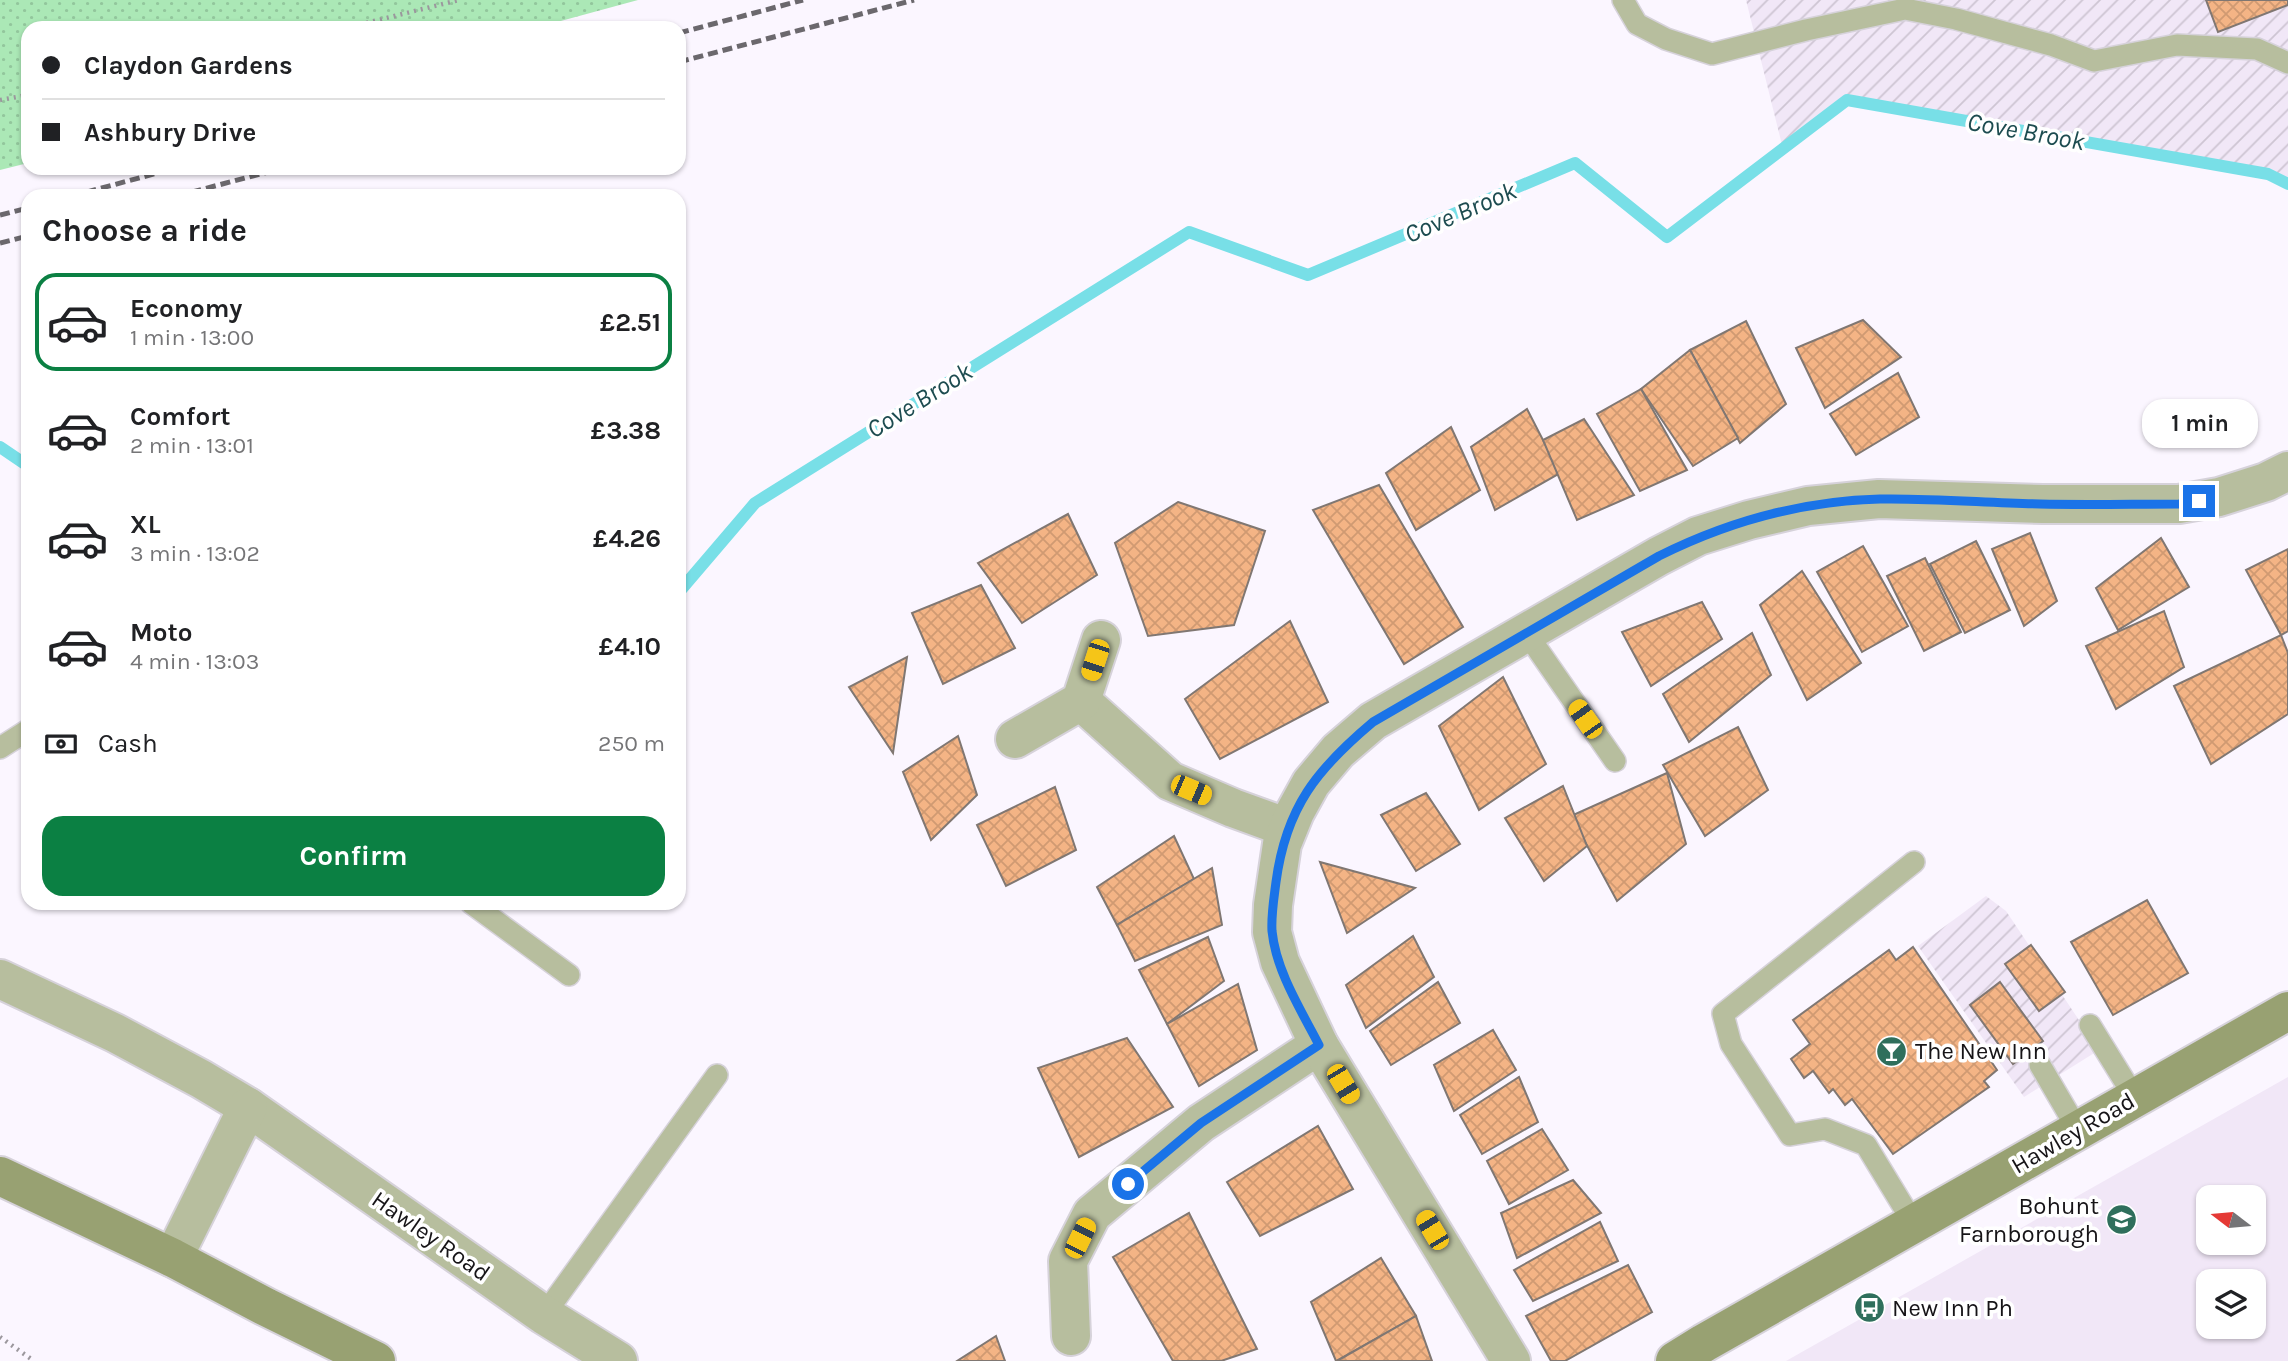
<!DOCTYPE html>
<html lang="en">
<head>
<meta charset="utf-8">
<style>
  body { margin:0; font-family:Karla,sans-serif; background:#f2f2f2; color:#202124; height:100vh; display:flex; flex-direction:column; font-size:26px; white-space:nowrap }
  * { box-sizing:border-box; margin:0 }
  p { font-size:23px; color:#757577 }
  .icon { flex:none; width:38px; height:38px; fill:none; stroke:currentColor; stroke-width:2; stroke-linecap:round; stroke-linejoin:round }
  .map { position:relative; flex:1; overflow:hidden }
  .details { position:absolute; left:21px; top:189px; width:665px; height:721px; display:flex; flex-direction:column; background:#fff; border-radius:21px; box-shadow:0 2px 5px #0004 }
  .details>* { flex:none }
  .banner { position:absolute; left:21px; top:21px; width:665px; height:154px; border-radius:21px; box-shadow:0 2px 5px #0004; display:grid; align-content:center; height:154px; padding:0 21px; background:#fff }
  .needle { width:46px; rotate:286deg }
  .controls { position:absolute; left:2196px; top:1185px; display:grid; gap:14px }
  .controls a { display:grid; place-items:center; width:70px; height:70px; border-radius:14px; background:#fff; box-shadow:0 2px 5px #0004; font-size:35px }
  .end { position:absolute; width:32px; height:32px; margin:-16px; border:9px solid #1a73e8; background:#fff; box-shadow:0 0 0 4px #fff }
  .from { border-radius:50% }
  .bubble { position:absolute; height:49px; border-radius:21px; background:#fff; box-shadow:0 2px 5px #0004; font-size:23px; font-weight:700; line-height:49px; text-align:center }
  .car { position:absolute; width:21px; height:42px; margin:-21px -10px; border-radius:9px; box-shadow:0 0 5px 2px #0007; background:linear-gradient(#f5c518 24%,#345 0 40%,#f5c518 0 76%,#345 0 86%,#f5c518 0) }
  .banner b { display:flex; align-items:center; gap:24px; height:66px; font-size:26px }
  .banner b+b { border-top:2px solid #e0e0e0 }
  .banner i { width:18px; height:18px; background:#202124 }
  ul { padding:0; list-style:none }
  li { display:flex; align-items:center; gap:21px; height:98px; margin:0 14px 10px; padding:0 7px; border:4px solid transparent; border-radius:21px }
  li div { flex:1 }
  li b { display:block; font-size:26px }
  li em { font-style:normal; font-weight:700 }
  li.active { border-color:#0b8043 }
  li>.icon { width:63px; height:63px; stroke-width:1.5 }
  h2 { padding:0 21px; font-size:32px; line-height:84px }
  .pay { display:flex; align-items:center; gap:18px; height:77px; padding:0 21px; font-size:26px }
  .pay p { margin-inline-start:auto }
  .cta { display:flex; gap:14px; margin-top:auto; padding:14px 21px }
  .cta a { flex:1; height:80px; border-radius:21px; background:#0b8043; color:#fff; font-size:28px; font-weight:700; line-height:80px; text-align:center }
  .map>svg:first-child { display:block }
  .built { fill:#f1e7f7; fill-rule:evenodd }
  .industrial { fill:url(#industrial-furrows) }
  .grass { fill:url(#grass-dots) }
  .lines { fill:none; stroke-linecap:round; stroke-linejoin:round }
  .stream { stroke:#78dfe7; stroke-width:12 }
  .building { fill:url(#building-cross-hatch); stroke:#807772; stroke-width:2 }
  .lane-casing { stroke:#d6d2da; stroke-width:24 }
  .street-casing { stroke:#d6d2da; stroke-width:42 }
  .secondary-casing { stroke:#d6d2da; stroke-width:42 }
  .path { stroke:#9b979d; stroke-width:4.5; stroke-dasharray:2 5; stroke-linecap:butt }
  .lane { stroke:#b7be9e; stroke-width:21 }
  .street { stroke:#b7be9e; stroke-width:38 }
  .secondary { stroke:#98a172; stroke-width:38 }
  .rail { stroke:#6b686d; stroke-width:5; stroke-dasharray:10 5; stroke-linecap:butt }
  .route { stroke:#1a73e8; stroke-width:9 }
  .labels { text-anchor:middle; stroke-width:7; stroke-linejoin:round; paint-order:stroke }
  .poi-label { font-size:24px; fill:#161417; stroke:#fff; text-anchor:start }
  .street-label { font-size:24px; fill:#161417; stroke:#fff }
  .water-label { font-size:26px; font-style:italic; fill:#1d4c50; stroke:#fff }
</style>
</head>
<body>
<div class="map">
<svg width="2288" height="1361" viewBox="0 0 2288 1361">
  <defs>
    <pattern id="industrial-furrows" width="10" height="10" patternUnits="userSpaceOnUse" patternTransform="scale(1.75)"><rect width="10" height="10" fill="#f1e7f7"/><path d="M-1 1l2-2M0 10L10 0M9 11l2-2" fill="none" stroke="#cec5d3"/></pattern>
    <pattern id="grass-dots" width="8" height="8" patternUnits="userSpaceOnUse" patternTransform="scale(1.75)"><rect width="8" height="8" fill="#abe8b6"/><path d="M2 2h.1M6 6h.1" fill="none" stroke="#92c69c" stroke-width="1.8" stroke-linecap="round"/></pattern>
    <pattern id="building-cross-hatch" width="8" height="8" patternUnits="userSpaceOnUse" patternTransform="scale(1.75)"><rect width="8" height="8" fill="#f4b485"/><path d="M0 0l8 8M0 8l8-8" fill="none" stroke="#d09a72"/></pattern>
  </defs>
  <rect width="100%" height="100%" fill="#fbf6ff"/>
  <!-- built -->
  <path class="built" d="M2288 1077V1361H1786ZM2208 1197H2254V1242H2208ZM2208 1281H2254V1326H2208Z"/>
  <!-- industrial -->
  <g class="industrial">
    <polygon points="1746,0 2288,0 2288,184 2268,174 1847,100 1783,149"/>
    <polygon points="1986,896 2006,911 2099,1050 2024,1097 1918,946"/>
  </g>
  <!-- grass -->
  <polygon class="grass" points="0,0 638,0 535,28 28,28 28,163 0,170"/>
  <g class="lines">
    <!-- stream -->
    <g class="stream">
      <polyline points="0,447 28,466"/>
      <polyline points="679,592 755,503 1189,232 1308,275 1575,163 1667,237 1847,100 2268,174 2288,184"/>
    </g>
  </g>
  <!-- building -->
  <g class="building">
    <polygon points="2206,0 2288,0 2288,5 2218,32"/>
    <polygon points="1863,320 1901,357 1825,408 1796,348"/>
    <polygon points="1746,321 1786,404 1740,443 1690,350"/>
    <polygon points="1690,350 1738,438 1693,466 1641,389"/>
    <polygon points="1898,373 1919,417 1856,455 1830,414"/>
    <polygon points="1641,389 1687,470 1640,491 1597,414"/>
    <polygon points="1527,409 1560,473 1495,510 1471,447"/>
    <polygon points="1584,419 1634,495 1577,520 1543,440"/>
    <polygon points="1451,427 1480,490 1416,530 1386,473"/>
    <polygon points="1379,485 1463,627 1404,664 1313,510"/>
    <polygon points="1178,502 1265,531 1234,625 1148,636 1115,543"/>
    <polygon points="1068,514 1097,575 1022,623 978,563"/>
    <polygon points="2030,533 2057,601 2024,626 1992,549"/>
    <polygon points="2161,538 2189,587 2118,630 2096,588"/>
    <polygon points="1976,541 2010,610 1965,633 1930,564"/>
    <polygon points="1863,546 1908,626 1862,652 1817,572"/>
    <polygon points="2288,549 2288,631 2281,635 2246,570"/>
    <polygon points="1925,558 1961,632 1924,651 1887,576"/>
    <polygon points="1802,571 1861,663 1807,700 1760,605"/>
    <polygon points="981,585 1015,648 943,684 912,613"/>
    <polygon points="1702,602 1722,639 1651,686 1622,632"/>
    <polygon points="2164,611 2184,667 2116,709 2086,646"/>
    <polygon points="1290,621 1328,702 1220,759 1185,699"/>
    <polygon points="1752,633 1771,675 1689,742 1663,694"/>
    <polygon points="2281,635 2288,653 2288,714 2211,764 2174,686"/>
    <polygon points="907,657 893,753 849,687"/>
    <polygon points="1503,677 1546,764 1479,810 1439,726"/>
    <polygon points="1738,727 1768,790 1705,836 1663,765"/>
    <polygon points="958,736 977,795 931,840 903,772"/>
    <polygon points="1667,773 1686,844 1617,901 1571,816"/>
    <polygon points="1563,786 1587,846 1544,881 1505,818"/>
    <polygon points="1055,787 1076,850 1006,886 977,825"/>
    <polygon points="1426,793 1460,844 1416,871 1381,815"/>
    <polygon points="1174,836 1194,879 1117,925 1097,887"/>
    <polygon points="1320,862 1415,888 1347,933"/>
    <polygon points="1212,868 1222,925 1135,961 1117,925"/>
    <polygon points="2147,900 2188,973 2113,1015 2071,942"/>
    <polygon points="1413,936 1434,977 1366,1028 1346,985"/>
    <polygon points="1208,937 1224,981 1167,1024 1139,970"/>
    <polygon points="2031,945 2065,992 2039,1011 2005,964"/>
    <polygon points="1913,947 1997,1070 1984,1081 1989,1087 1893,1154 1852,1099 1845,1105 1833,1089 1829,1093 1813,1071 1804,1078 1791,1059 1810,1044 1793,1020 1889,950 1896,960"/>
    <polygon points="1438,982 1460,1023 1391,1065 1370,1031"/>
    <polygon points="2000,982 2043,1041 2013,1064 1970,1005"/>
    <polygon points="1238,984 1257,1050 1199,1086 1167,1024"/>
    <polygon points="1493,1030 1516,1070 1454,1111 1434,1065"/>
    <polygon points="1127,1038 1173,1107 1079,1157 1038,1068"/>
    <polygon points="1519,1077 1538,1122 1482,1154 1460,1115"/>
    <polygon points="1318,1126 1353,1189 1260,1236 1227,1182"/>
    <polygon points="1542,1129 1568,1170 1509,1204 1487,1161"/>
    <polygon points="1573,1180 1601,1213 1517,1258 1501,1213"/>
    <polygon points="1189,1213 1257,1349 1221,1361 1173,1361 1113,1257"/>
    <polygon points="1600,1222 1618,1261 1533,1301 1514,1270"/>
    <polygon points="1381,1258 1416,1316 1336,1361 1311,1302"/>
    <polygon points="1628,1265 1652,1312 1565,1361 1551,1361 1526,1316"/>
    <polygon points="1416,1316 1432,1361 1337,1361"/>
    <polygon points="996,1336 1005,1361 957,1361"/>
  </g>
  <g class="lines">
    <defs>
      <g id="lane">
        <polyline points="1623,0 1637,24 1666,39 1712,54 1806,30 1905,9 1956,19 2051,45 2094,61 2177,45 2257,49 2288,63"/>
        <polyline points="1527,634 1615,761"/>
        <polyline points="0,748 28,730"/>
        <polyline points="471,903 569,975"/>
        <polyline points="2090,1025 2135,1098"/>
        <polyline points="2040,1065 2078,1130"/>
        <polyline points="1914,1224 1866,1145 1825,1129 1790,1135 1731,1044 1723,1014 1914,862"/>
        <polyline points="544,1315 717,1075"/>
      </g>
      <g id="street">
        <polyline points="1081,701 1170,781 1233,808 1288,828"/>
        <polyline points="1015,739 1081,701 1101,640"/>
        <polyline points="0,979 115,1033 201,1079 248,1107 544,1315 618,1361"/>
        <polyline points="173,1258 248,1107"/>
        <polyline points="1071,1336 1068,1261 1092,1214 1201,1123 1319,1045"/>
        <polyline points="1511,1361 1319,1045 1280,962 1272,932 1273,905 1282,844 1295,812 1311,783 1338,751 1373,721 1659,556 1698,536 1749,520 1808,506 1879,499 2043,504 2179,504 2219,497 2266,482 2288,471"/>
      </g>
      <g id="secondary">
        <polyline points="0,1176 173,1258 266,1307 376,1361"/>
        <polyline points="1675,1361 1704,1343 2288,1011"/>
      </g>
    </defs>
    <!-- lane casing -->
    <use href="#lane" class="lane-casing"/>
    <!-- street casing -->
    <use href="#street" class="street-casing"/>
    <!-- secondary casing -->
    <use href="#secondary" class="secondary-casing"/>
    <!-- path -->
    <g class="path">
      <polyline points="346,28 459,0"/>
      <polyline points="0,100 28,95"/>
      <polyline points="0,1337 34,1361"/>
    </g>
    <!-- lane -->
    <use href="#lane" class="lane"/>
    <!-- street -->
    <use href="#street" class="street"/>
    <!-- secondary -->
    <use href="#secondary" class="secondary"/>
    <!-- rail -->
    <g class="rail">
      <polyline points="679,33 803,0"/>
      <polyline points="679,62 914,0"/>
      <polyline points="72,196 176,168"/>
      <polyline points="177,196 283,168"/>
      <polyline points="0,215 28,208"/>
      <polyline points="0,243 28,236"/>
    </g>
  </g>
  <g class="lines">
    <!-- route -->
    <path class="route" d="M1128 1184 1201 1123 1319 1045C1301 1010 1276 971 1272 931 1271 915 1274 898 1276 882 1286 807 1317 769 1373 722L1659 556C1727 522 1803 501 1880 499 1933 498 1987 503 2040 504 2086 505 2132 504 2179 504L2199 501"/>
  </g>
  <!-- icons -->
  <defs>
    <symbol id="bar-disc" viewBox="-11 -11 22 22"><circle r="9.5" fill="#2f6f5c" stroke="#fff"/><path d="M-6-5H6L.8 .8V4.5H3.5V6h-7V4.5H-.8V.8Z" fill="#fff"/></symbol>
    <symbol id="school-disc" viewBox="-11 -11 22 22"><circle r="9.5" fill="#2f6f5c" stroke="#fff"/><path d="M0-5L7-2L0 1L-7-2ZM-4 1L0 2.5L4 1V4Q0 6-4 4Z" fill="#fff"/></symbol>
    <symbol id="bus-disc" viewBox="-11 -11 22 22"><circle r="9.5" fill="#2f6f5c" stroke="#fff"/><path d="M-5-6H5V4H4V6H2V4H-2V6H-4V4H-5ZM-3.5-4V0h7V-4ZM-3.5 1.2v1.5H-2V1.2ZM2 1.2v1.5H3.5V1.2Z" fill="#fff"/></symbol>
  </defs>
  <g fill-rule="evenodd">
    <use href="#bar-disc" x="1874" y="1034" width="35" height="35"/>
    <use href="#school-disc" x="2104" y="1202" width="35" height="35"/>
    <use href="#bus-disc" x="1852" y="1290" width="35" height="35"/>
  </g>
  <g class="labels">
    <!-- poi labels -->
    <g class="poi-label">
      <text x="1915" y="1059">The New Inn</text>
      <text x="2099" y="1214" text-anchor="end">Bohunt<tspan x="2099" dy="28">Farnborough</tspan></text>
      <text x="1892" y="1316">New Inn Ph</text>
    </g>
    <!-- street labels -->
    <g class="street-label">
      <text transform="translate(2073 1133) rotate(-30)" y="8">Hawley Road</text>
      <text transform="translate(431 1236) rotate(35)" y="8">Hawley Road</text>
    </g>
    <!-- water labels -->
    <g class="water-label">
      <text transform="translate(2026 131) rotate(10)" y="9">Cove Brook</text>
      <text transform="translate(1460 212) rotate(-23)" y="9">Cove Brook</text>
      <text transform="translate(919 400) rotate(-32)" y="9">Cove Brook</text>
    </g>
  </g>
</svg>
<div class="controls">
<a><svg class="needle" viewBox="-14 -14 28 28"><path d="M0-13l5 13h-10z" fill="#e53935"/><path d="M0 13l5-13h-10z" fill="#757577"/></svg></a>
<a><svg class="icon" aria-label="layers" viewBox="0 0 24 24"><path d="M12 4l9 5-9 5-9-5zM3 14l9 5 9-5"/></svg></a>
</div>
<i class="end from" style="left:1128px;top:1184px"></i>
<i class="end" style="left:2199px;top:501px"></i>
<div class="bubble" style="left:2142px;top:399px;width:116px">1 min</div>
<i class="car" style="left:1095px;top:660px;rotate:198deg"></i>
<i class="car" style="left:1585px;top:719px;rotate:325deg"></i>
<i class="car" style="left:1191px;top:790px;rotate:113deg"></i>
<i class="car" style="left:1343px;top:1084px;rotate:149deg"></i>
<i class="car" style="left:1432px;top:1230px;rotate:329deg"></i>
<i class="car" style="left:1080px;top:1238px;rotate:26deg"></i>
<div class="banner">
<b><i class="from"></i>Claydon Gardens</b>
<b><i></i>Ashbury Drive</b>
</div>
<section class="details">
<h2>Choose a ride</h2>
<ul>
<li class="active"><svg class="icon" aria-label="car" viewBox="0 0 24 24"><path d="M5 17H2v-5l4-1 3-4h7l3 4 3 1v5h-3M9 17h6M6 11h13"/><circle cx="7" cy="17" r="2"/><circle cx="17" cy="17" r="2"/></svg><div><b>Economy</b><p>1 min · 13:00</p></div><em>£2.51</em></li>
<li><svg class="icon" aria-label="car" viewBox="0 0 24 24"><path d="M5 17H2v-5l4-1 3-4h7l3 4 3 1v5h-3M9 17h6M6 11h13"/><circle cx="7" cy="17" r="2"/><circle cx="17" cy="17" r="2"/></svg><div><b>Comfort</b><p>2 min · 13:01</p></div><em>£3.38</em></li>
<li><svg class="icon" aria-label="car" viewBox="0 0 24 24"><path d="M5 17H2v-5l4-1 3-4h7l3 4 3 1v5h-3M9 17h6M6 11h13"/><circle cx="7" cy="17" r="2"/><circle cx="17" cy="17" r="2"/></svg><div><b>XL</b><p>3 min · 13:02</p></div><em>£4.26</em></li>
<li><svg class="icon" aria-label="car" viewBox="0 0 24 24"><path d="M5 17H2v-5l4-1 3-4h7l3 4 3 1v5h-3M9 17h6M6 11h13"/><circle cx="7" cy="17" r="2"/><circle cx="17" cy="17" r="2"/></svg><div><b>Moto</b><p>4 min · 13:03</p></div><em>£4.10</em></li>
</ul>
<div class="pay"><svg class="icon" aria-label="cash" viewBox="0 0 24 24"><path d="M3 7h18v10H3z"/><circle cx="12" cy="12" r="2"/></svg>Cash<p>250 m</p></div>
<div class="cta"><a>Confirm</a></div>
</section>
</div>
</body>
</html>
